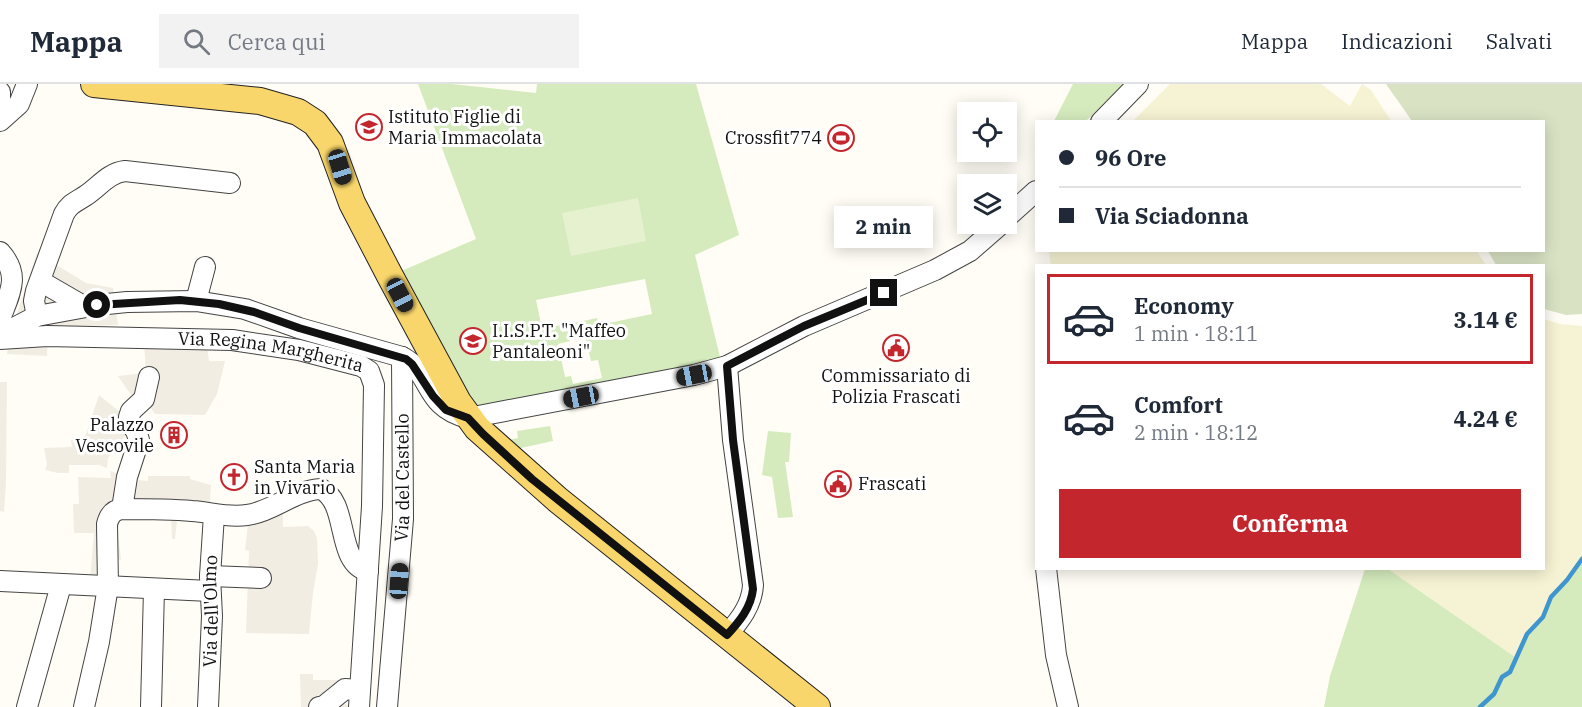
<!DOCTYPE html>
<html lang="it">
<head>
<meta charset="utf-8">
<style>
  body { margin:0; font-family:"IBM Plex Serif",serif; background:#f2f2f3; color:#1f2937; height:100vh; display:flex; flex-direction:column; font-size:22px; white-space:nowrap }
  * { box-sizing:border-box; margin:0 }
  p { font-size:20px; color:#747a83 }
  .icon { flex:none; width:33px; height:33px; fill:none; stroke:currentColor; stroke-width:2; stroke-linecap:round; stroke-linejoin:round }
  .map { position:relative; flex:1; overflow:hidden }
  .details { position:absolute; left:1035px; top:180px; width:510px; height:306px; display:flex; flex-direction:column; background:#fff; border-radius:0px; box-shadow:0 3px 15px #0003 }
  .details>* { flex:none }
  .hud { position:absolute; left:1035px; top:36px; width:510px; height:132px; border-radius:0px; box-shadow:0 3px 15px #0003; display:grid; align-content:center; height:132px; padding:0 24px; background:#fff }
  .buttons { position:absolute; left:957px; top:18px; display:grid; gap:12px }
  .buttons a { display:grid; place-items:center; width:60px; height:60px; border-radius:0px; background:#fff; box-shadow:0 3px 15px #0003; font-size:30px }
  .end { position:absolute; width:27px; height:27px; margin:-14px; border:8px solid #111; background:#fff; box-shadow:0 0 0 3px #fff }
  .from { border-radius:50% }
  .bubble { position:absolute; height:42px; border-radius:0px; background:#fff; box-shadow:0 3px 15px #0003; font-size:20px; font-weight:700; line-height:42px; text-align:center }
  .car { position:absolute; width:18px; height:36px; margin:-18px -9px; border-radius:8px; box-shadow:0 0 4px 2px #0007; background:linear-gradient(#222 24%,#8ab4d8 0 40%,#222 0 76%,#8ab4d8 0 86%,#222 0) }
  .hud b { display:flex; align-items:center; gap:21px; height:57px; font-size:22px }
  .hud b+b { border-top:2px solid #e0e1e3 }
  .hud i { width:15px; height:15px; background:#1f2937 }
  ul { padding:10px 0 0; list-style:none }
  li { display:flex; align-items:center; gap:18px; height:90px; margin:0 12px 9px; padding:0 12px; border:3px solid transparent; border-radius:0px }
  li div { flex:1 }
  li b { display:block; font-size:22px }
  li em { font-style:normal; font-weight:700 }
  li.active { border-color:#c4262e }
  li>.icon { width:54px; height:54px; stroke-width:1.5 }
  .primary-button { display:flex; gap:12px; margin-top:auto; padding:12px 24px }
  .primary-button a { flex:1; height:69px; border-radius:0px; background:#c4262e; color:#fff; font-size:24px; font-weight:700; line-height:69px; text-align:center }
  header { display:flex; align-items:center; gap:36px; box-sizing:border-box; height:84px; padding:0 30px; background:#fff; border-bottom:2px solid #e0e1e3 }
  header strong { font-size:28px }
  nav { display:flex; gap:33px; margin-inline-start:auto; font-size:21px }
  .search { width:420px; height:54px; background:#f2f2f3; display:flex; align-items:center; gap:15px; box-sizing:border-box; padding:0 21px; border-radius:0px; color:#747a83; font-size:22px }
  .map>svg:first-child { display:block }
  .farmland { fill:#f6f3d4 }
  .green { fill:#d5ebbd; fill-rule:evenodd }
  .cemetery { fill:#d9e3c4 }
  .pitch { fill:#e6f2cf }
  .plaza { fill:#f1ede2 }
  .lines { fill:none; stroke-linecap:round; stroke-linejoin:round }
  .stream { stroke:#3f96cf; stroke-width:4.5 }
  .minor-casing { stroke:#444; stroke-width:22 }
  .major-casing { stroke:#222; stroke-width:28 }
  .minor { stroke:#fff; stroke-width:20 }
  .major { stroke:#f9d66b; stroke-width:26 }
  .route { stroke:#111; stroke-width:8 }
  .labels { text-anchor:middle; stroke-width:6; stroke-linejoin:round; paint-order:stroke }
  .poi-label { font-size:18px; fill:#111; stroke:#fff; text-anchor:start }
  .street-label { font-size:18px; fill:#111; stroke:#fff }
</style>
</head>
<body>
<header>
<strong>Mappa</strong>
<div class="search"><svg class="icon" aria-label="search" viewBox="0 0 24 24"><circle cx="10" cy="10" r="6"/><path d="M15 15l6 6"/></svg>Cerca qui</div>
<nav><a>Mappa</a><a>Indicazioni</a><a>Salvati</a></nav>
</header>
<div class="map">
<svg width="1582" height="623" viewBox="0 0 1582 623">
  <rect width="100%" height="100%" fill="#fffdf5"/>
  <!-- farmland -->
  <g class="farmland">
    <polygon points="1170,0 1321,0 1350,22 1362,0 1371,6 1391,37 1133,37"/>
    <polygon points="1476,166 1486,181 1051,182 1049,167"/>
    <polygon points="1544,235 1560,240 1582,242 1582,475 1567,496 1549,515 1543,533 1527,550 1515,573 1388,485 1544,484"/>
  </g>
  <!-- green -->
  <g class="green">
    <path d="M418 0H452L536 9 537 0H696L739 151 695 171 721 277 470 327 399 188 476 155ZM645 195 652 230 599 241 597 234 574 239 578 256 586 255 591 277 598 276 602 294 573 300 571 292 565 293 558 260 570 257 568 247 562 248 561 241 542 245 536 216Z"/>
    <polygon points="1073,0 1124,0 1086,37 1054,37"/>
    <polygon points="550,342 553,357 521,364 520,366 508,356 518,354 517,347"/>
    <polygon points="768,347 791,349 789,378 785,378 793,433 778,434 772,393 762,391"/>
    <polygon points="1582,475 1582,623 1324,623 1330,592 1365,485 1388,485 1515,573 1527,550 1543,533 1549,515 1567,496"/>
  </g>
  <!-- cemetery -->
  <polygon class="cemetery" points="1386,0 1582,0 1582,230 1566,231 1544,225 1544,182 1496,181 1488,167 1544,166 1544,38 1412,37"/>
  <!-- pitch -->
  <polygon class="pitch" points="638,114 646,157 571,172 562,129"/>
  <!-- plaza -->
  <g class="plaza">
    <polygon points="37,169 86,199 113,204 118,241 48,243 47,272 7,270 9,254"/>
    <polygon points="144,260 207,263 209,277 225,277 217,310 205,331 155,330 150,323 140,324 118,292 146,289"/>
    <polygon points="0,298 7,298 6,399 4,428 0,427"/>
    <polygon points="99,311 121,329 120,336 129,347 108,374 107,384 99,381 69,381 69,389 58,389 45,386 47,380 44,364 72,363 71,356 84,356"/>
    <polygon points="110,387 137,396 148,397 148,392 190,392 190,395 211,401 209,436 177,436 175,455 172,455 171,434 139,436 138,434 117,437 121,476 117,475 89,507 94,449 74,449 73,420 79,420 78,393 111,394"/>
    <polygon points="283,423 283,443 308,442 314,447 317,454 318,480 313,509 309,550 246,549 249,467 245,466 248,440"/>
    <polygon points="300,590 313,590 313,596 345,596 344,620 355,623 301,623"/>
  </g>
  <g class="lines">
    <!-- stream -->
    <polyline class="stream" points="1480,623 1494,610 1502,593 1510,588 1527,550 1543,533 1551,513 1567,496 1582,475"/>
    <defs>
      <g id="minor">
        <polyline points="0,8 0,24"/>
        <polyline points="0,37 19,20 27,0"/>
        <polyline points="1101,38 1138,0"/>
        <polyline points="1006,134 1036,107"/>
        <path d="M0 168C21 191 10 209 0 235"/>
        <polyline points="40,197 85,223"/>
        <polyline points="196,217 205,183"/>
        <path d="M37 232 34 217 36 207 64 130C69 120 76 118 85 112 99 103 108 89 125 87L230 99"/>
        <path d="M0 251 37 232 97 221 127 218 196 217 245 225 299 244 402 273C433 289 423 323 468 334L694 291 727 282 804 242 935 186 970 167 1001 140"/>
        <path id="s1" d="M0 255 47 252 232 256 299 266 361 282 369 287 374 301 372 422 359 623"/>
        <path d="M727 282 733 356 753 501C752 521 740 536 727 551"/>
        <polyline points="122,425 127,393 139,356 136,347 130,339 129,333 131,327 144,315 149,293"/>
        <polyline points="1046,484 1056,571 1068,623"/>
        <polyline points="210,492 261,494"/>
        <polyline points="0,497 210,507"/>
        <polyline points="27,623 61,501"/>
        <path d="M84 623 99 558 108 502 107 440C109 432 113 426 122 425 145 425 169 425 192 427 210 428 227 434 247 431 272 428 295 406 321 405 350 419 335 479 368 487"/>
        <polyline points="151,623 154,505"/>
        <path id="s2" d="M208 623 212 532 210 492 214 431"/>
        <polyline points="319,623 324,622 345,605 359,606"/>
        <path id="s3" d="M387 623 403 435 402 273"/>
      </g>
      <polyline id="major" points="94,0 260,17 298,28 315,39 330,59 352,119 390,192 458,318 477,344 558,416 817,623"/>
    </defs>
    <!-- minor casing -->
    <use href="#minor" class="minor-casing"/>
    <!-- major casing -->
    <use href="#major" class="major-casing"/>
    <!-- minor -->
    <use href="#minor" class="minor"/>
    <!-- major -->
    <use href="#major" class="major"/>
  </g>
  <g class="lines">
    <!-- route -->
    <path class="route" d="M97 221 180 216 219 220 254 228 299 244 406 275 412 280 433 312 446 326 468 334 483 350 532 395 727 551C739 538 751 524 753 505L733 356 727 282 804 242 884 209"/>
  </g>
  <!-- icons -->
  <defs>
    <symbol id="school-ring" viewBox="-11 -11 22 22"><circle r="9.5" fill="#fff" stroke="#c4262e" stroke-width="1.5"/><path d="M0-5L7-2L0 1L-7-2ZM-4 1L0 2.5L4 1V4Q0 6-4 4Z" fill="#c4262e"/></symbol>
    <symbol id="stadium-ring" viewBox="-11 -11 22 22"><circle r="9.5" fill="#fff" stroke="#c4262e" stroke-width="1.5"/><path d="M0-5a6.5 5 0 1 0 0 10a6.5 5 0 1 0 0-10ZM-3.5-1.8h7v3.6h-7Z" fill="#c4262e"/></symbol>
    <symbol id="civic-ring" viewBox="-11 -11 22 22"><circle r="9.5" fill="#fff" stroke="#c4262e" stroke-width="1.5"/><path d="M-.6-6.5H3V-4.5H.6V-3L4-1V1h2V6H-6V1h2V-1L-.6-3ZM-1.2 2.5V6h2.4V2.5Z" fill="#c4262e"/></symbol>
    <symbol id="building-ring" viewBox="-11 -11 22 22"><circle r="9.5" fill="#fff" stroke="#c4262e" stroke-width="1.5"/><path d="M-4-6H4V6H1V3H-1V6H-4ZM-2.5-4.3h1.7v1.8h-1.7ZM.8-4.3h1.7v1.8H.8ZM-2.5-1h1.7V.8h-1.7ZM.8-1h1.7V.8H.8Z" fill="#c4262e"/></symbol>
    <symbol id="church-ring" viewBox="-11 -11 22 22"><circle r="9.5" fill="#fff" stroke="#c4262e" stroke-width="1.5"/><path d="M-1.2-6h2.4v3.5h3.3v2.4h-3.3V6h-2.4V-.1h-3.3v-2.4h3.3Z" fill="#c4262e"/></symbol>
  </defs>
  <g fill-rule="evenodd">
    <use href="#school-ring" x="354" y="28" width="30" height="30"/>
    <use href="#stadium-ring" x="826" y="39" width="30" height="30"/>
    <use href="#school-ring" x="458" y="242" width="30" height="30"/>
    <use href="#civic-ring" x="881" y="249" width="30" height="30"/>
    <use href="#building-ring" x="159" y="336" width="30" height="30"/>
    <use href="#church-ring" x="219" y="378" width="30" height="30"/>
    <use href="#civic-ring" x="823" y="385" width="30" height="30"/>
  </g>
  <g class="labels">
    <!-- poi labels -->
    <g class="poi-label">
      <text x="388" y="39">Istituto Figlie di<tspan x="388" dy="21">Maria Immacolata</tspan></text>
      <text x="822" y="60" text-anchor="end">Crossfit774</text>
      <text x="492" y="253">I.I.S.P.T. "Maffeo<tspan x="492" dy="21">Pantaleoni"</tspan></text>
      <text x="896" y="298" text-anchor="middle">Commissariato di<tspan x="896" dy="21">Polizia Frascati</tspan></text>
      <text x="154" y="347" text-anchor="end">Palazzo<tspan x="154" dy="21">Vescovile</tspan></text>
      <text x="254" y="389">Santa Maria<tspan x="254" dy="21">in Vivario</tspan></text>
      <text x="858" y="406">Frascati</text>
    </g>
    <!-- street labels -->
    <g class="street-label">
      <text dy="6" stroke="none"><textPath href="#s1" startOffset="272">Via Regina Margherita</textPath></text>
      <text dy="6" stroke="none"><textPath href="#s3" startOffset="230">Via del Castello</textPath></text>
      <text dy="6" stroke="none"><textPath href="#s2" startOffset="96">Via dell'Olmo</textPath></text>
    </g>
  </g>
</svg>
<div class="buttons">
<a><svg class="icon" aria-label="locate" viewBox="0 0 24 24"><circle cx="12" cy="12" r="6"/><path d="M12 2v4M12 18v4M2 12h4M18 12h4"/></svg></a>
<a><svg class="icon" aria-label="layers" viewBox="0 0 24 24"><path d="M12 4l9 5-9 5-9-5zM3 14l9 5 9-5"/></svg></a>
</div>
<i class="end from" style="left:97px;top:221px"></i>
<i class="end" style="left:884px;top:209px"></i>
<div class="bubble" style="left:834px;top:122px;width:99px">2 min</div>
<i class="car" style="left:340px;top:83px;rotate:163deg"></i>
<i class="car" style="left:400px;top:211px;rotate:152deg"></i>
<i class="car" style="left:694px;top:291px;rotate:259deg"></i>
<i class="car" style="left:581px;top:313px;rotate:259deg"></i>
<i class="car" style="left:399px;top:497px;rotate:4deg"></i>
<div class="hud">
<b><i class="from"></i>96 Ore</b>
<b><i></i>Via Sciadonna</b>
</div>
<section class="details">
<ul>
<li class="active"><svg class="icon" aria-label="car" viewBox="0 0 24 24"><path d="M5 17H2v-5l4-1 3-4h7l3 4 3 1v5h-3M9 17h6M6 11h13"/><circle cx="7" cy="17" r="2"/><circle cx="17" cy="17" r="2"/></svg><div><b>Economy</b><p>1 min · 18:11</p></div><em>3.14 €</em></li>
<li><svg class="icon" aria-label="car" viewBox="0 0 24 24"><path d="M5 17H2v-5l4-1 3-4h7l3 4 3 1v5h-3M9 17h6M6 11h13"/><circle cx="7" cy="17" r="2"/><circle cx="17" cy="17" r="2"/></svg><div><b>Comfort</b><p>2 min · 18:12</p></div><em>4.24 €</em></li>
</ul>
<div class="primary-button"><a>Conferma</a></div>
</section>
</div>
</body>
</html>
